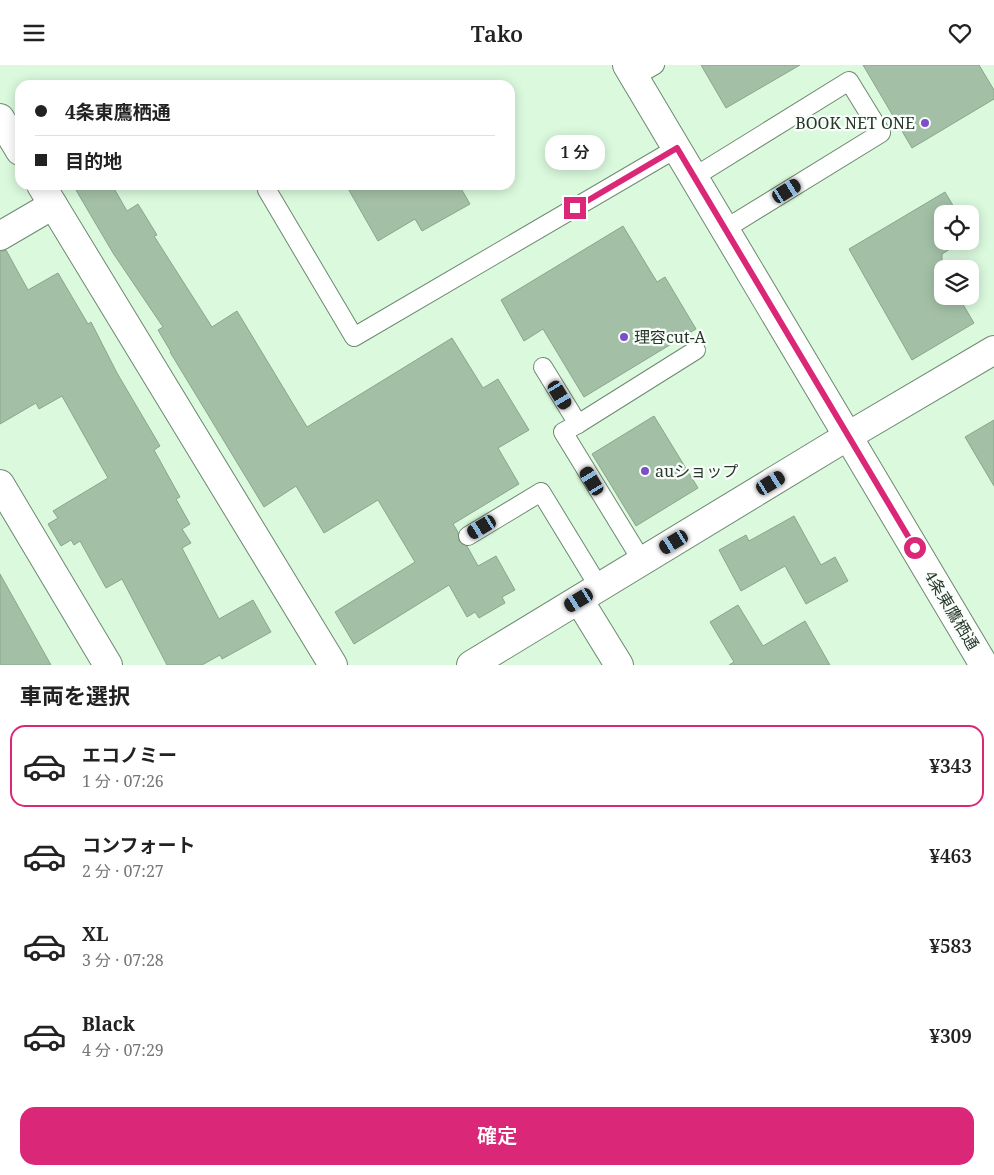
<!DOCTYPE html>
<html lang="ja">
<head>
<meta charset="utf-8">
<style>
  body { margin:0; font-family:"Noto Serif","Noto Sans JP",serif; background:#f2f2f2; color:#222; height:100vh; display:flex; flex-direction:column; font-size:19px; white-space:nowrap }
  * { box-sizing:border-box; margin:0 }
  p { font-size:16px; color:#767676 }
  .icon { flex:none; width:28px; height:28px; fill:none; stroke:currentColor; stroke-width:2; stroke-linecap:round; stroke-linejoin:round }
  .map { position:relative; height:600px; overflow:hidden }
  .side { display:flex; flex-direction:column; background:#fff; flex:1 }
  .side>* { flex:none }
  .hud { position:absolute; left:15px; top:15px; width:500px; height:110px; border-radius:15px; box-shadow:0 2px 12px #0003; display:grid; align-content:center; height:110px; padding:0 20px; background:#fff }
  .fabs { position:absolute; left:934px; top:140px; display:grid; gap:10px }
  .fabs a { display:grid; place-items:center; width:45px; height:45px; border-radius:10px; background:#fff; box-shadow:0 2px 12px #0003; font-size:25px }
  .end { position:absolute; width:22px; height:22px; margin:-11px; border:6px solid #db2777; background:#fff; box-shadow:0 0 0 2px #fff }
  .from { border-radius:50% }
  .bubble { position:absolute; height:35px; border-radius:15px; background:#fff; box-shadow:0 2px 12px #0003; font-size:16px; font-weight:600; line-height:35px; text-align:center }
  .car { position:absolute; width:15px; height:30px; margin:-15px -8px; border-radius:6px; box-shadow:0 0 4px 1px #0007; background:linear-gradient(#222 24%,#8ab4d8 0 40%,#222 0 76%,#8ab4d8 0 86%,#222 0) }
  .hud b { display:flex; align-items:center; gap:18px; height:48px; font-size:19px }
  .hud b+b { border-top:1px solid #e0e0e0 }
  .hud i { width:12px; height:12px; background:#222 }
  ul { padding:0; list-style:none }
  li { display:flex; align-items:center; gap:15px; height:82px; margin:0 10px 8px; padding:0 10px; border:2px solid transparent; border-radius:15px }
  li div { flex:1 }
  li b { display:block; font-size:19px }
  li em { font-style:normal; font-weight:600 }
  li.current { border-color:#db2777 }
  li>.icon { width:45px; height:45px; stroke-width:1.5 }
  h2 { padding:0 20px; font-size:22px; line-height:60px }
  .primary-button { display:flex; gap:10px; margin-top:auto; padding:10px 20px }
  .primary-button a { flex:1; height:58px; border-radius:15px; background:#db2777; color:#fff; font-size:20px; font-weight:600; line-height:58px; text-align:center }
  header { display:flex; justify-content:space-between; align-items:center; height:65px; padding:0 20px; background:#fff; font-size:22px; font-weight:600 }
  .map>svg:first-child { display:block }
  .building { fill:#a3c0a6; stroke:#8aa68d }
  .lines { fill:none; stroke-linecap:round; stroke-linejoin:round }
  .service-casing { stroke:#6e8970; stroke-width:20 }
  .minor-casing { stroke:#6e8970; stroke-width:30 }
  .trunk-casing { stroke:#6e8970; stroke-width:30 }
  .service { stroke:#fff; stroke-width:18 }
  .minor { stroke:#fff; stroke-width:28 }
  .trunk { stroke:#fff; stroke-width:28 }
  .route { stroke:#db2777; stroke-width:6 }
  .poi-dot { fill:#7d4fc8; stroke:#f8fef9; stroke-width:2 }
  .labels { text-anchor:middle; stroke-width:4.5; stroke-linejoin:round; paint-order:stroke }
  .poi-label { font-size:16px; fill:#2a362c; stroke:#f8fef9; text-anchor:start }
  .street-label { font-size:16px; fill:#2a362c; stroke:#f8fef9 }
</style>
</head>
<body>
<header><svg class="icon" aria-label="menu" viewBox="0 0 24 24"><path d="M4 6h16M4 12h16M4 18h16"/></svg>Tako<svg class="icon" aria-label="heart" viewBox="0 0 24 24"><path d="M12 20l-8-8c-3-5 5-10 8-4 3-6 11-1 8 4z"/></svg></header>
<div class="map">
<svg width="994" height="600" viewBox="0 0 994 600">
  <rect width="100%" height="100%" fill="#daf9dd"/>
  <!-- building -->
  <g class="building">
    <polygon points="701,0 800,0 726,43"/>
    <polygon points="863,0 979,0 994,25 994,34 912,83"/>
    <polygon points="73,120 112,120 127,146 138,139 157,170 154,171 212,262 237,246 307,362 452,273 483,323 498,314 529,365 498,383 519,419 453,459 458,467 459,476 467,481 478,501 496,491 515,525 502,532 505,538 479,553 475,547 467,552 449,520 354,579 335,547 415,497 378,435 324,468 296,421 264,442 170,287 171,287 158,265 163,262 113,188"/>
    <polygon points="346,120 459,120 470,139 422,166 415,154 378,176"/>
    <polygon points="945,127 958,149 942,149 942,176 963,176 942,189 942,231 958,231 974,258 912,295 849,184"/>
    <polygon points="623,161 657,217 665,212 696,264 584,332 543,264 524,276 501,235"/>
    <polygon points="6,185 28,225 58,208 88,259 91,257 117,308 160,381 154,385 180,432 176,434 190,459 182,464 191,478 182,483 219,554 253,535 271,567 222,594 220,590 202,600 167,600 122,514 106,523 80,476 74,480 71,475 61,481 48,459 58,453 53,446 108,413 62,331 39,344 36,338 0,359 0,187"/>
    <polygon points="654,351 698,423 636,461 592,389"/>
    <polygon points="994,355 994,421 965,372"/>
    <polygon points="794,451 821,500 835,492 848,516 806,539 785,501 741,526 719,485 746,470 749,476"/>
    <polygon points="0,509 51,600 0,600"/>
    <polygon points="738,540 763,581 805,556 830,600 729,600 734,597 710,557"/>
  </g>
  <g class="lines">
    <defs>
      <g id="service">
        <polyline points="634,12 655,0"/>
        <polyline points="694,112 849,16 881,68 725,164"/>
        <polyline points="267,125 354,272 677,83"/>
        <polyline points="543,302 578,359 696,285"/>
        <polyline points="578,359 563,367 642,496"/>
        <polyline points="468,471 541,427 599,522"/>
      </g>
      <g id="minor">
        <polyline points="0,53 20,86"/>
        <polyline points="41,120 333,600"/>
        <polyline points="0,171 53,140"/>
        <polyline points="0,419 108,600"/>
        <polyline points="579,535 619,600"/>
        <polyline points="471,600 848,371 994,285"/>
      </g>
      <polyline id="trunk" points="627,0 984,600"/>
    </defs>
    <!-- service casing -->
    <use href="#service" class="service-casing"/>
    <!-- minor casing -->
    <use href="#minor" class="minor-casing"/>
    <!-- trunk casing -->
    <use href="#trunk" class="trunk-casing"/>
    <!-- service -->
    <use href="#service" class="service"/>
    <!-- minor -->
    <use href="#minor" class="minor"/>
    <!-- trunk -->
    <use href="#trunk" class="trunk"/>
  </g>
  <g class="lines">
    <!-- route -->
    <polyline class="route" points="575,143 677,83 915,483"/>
  </g>
  <!-- markers -->
  <g class="poi-dot">
    <circle cx="925" cy="58" r="5"/>
    <circle cx="624" cy="272" r="5"/>
    <circle cx="645" cy="406" r="5"/>
  </g>
  <g class="labels">
    <!-- poi labels -->
    <g class="poi-label">
      <text x="915" y="64" text-anchor="end">BOOK NET ONE</text>
      <text x="634" y="278">理容cut-A</text>
      <text x="655" y="412">auショップ</text>
    </g>
    <!-- street labels -->
    <g class="street-label">
      <text transform="translate(952 545) rotate(59)" y="6">4条東鷹栖通</text>
    </g>
  </g>
</svg>
<div class="fabs">
<a><svg class="icon" aria-label="locate" viewBox="0 0 24 24"><circle cx="12" cy="12" r="6"/><path d="M12 2v4M12 18v4M2 12h4M18 12h4"/></svg></a>
<a><svg class="icon" aria-label="layers" viewBox="0 0 24 24"><path d="M12 4l9 5-9 5-9-5zM3 14l9 5 9-5"/></svg></a>
</div>
<i class="end from" style="left:915px;top:483px"></i>
<i class="end" style="left:575px;top:143px"></i>
<div class="bubble" style="left:545px;top:70px;width:60px">1 分</div>
<i class="car" style="left:787px;top:126px;rotate:58deg"></i>
<i class="car" style="left:560px;top:330px;rotate:149deg"></i>
<i class="car" style="left:592px;top:416px;rotate:329deg"></i>
<i class="car" style="left:771px;top:418px;rotate:59deg"></i>
<i class="car" style="left:482px;top:462px;rotate:239deg"></i>
<i class="car" style="left:674px;top:477px;rotate:239deg"></i>
<i class="car" style="left:579px;top:535px;rotate:239deg"></i>
<div class="hud">
<b><i class="from"></i>4条東鷹栖通</b>
<b><i></i>目的地</b>
</div>
</div>
<section class="side">
<h2>車両を選択</h2>
<ul>
<li class="current"><svg class="icon" aria-label="car" viewBox="0 0 24 24"><path d="M5 17H2v-5l4-1 3-4h7l3 4 3 1v5h-3M9 17h6M6 11h13"/><circle cx="7" cy="17" r="2"/><circle cx="17" cy="17" r="2"/></svg><div><b>エコノミー</b><p>1 分 · 07:26</p></div><em>¥343</em></li>
<li><svg class="icon" aria-label="car" viewBox="0 0 24 24"><path d="M5 17H2v-5l4-1 3-4h7l3 4 3 1v5h-3M9 17h6M6 11h13"/><circle cx="7" cy="17" r="2"/><circle cx="17" cy="17" r="2"/></svg><div><b>コンフォート</b><p>2 分 · 07:27</p></div><em>¥463</em></li>
<li><svg class="icon" aria-label="car" viewBox="0 0 24 24"><path d="M5 17H2v-5l4-1 3-4h7l3 4 3 1v5h-3M9 17h6M6 11h13"/><circle cx="7" cy="17" r="2"/><circle cx="17" cy="17" r="2"/></svg><div><b>XL</b><p>3 分 · 07:28</p></div><em>¥583</em></li>
<li><svg class="icon" aria-label="car" viewBox="0 0 24 24"><path d="M5 17H2v-5l4-1 3-4h7l3 4 3 1v5h-3M9 17h6M6 11h13"/><circle cx="7" cy="17" r="2"/><circle cx="17" cy="17" r="2"/></svg><div><b>Black</b><p>4 分 · 07:29</p></div><em>¥309</em></li>
</ul>
<div class="primary-button"><a>確定</a></div>
</section>
</body>
</html>
